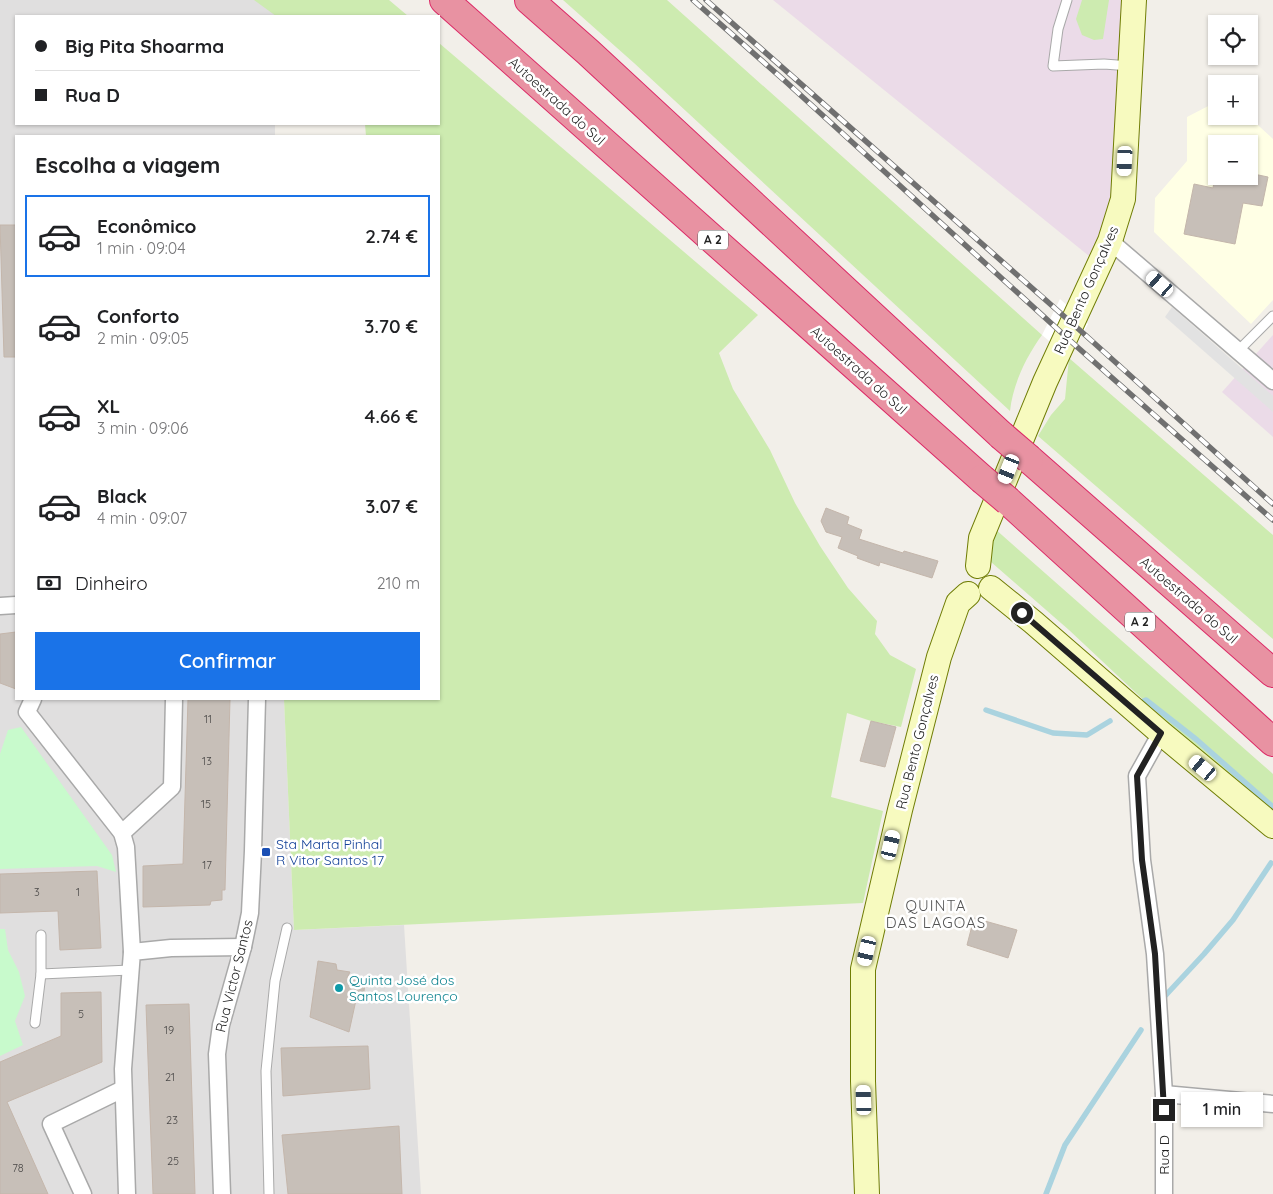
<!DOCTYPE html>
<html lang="pt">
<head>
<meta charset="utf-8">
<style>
  body { margin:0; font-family:Quicksand,sans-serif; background:#f6f6f6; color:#202124; height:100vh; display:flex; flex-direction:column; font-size:19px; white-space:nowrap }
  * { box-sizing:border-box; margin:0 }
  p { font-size:16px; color:#757577 }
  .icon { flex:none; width:28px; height:28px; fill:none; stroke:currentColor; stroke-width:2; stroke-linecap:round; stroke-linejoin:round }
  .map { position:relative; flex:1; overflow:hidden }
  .side { position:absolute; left:15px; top:135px; width:425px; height:565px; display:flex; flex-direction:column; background:#fff; border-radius:0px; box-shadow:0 1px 4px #0004 }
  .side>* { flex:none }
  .top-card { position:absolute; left:15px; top:15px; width:425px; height:110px; border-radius:0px; box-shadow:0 1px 4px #0004; display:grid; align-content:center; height:110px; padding:0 20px; background:#fff }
  .fabs { position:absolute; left:1208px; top:15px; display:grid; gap:10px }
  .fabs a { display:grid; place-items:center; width:50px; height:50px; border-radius:0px; background:#fff; box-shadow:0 1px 4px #0004; font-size:25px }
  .end { position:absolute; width:22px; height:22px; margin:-11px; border:6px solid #222; background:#fff; box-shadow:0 0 0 2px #fff }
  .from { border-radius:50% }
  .bubble { position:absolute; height:35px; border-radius:0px; background:#fff; box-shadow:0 1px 4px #0004; font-size:16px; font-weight:600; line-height:35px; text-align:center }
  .car { position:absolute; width:15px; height:30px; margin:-15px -8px; border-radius:6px; box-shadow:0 0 4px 1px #0007; background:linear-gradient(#fff 24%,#345 0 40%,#fff 0 76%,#345 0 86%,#fff 0) }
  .top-card b { display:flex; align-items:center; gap:18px; height:48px; font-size:19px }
  .top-card b+b { border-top:1px solid #e0e0e0 }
  .top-card i { width:12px; height:12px; background:#202124 }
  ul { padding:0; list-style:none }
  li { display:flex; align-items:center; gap:15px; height:82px; margin:0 10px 8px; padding:0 10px; border:2px solid transparent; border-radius:0px }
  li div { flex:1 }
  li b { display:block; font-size:19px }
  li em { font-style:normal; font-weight:600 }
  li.current { border-color:#1a73e8 }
  li>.icon { width:45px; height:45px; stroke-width:1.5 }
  h2 { padding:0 20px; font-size:22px; line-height:60px }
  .pay { display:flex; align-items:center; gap:12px; height:55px; padding:0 20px; font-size:19px }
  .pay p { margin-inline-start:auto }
  .action { display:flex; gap:10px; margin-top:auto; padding:10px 20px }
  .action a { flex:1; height:58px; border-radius:0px; background:#1a73e8; color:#fff; font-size:20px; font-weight:600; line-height:58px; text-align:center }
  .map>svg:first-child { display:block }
  .residential { fill:#e0dfdf }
  .industrial { fill:#ebdbe8 }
  .education { fill:#ffffe5; fill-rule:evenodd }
  .grass { fill:#cdebb0 }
  .park { fill:#c8facc }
  .parking { fill:#e2e2e2 }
  .pier { fill:#fff }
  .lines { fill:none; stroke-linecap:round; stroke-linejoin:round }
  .stream { stroke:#aad3df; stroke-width:5.5 }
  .building { fill:#c7bfb8; stroke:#c4b6ab }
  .lane-casing { stroke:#a9a9a9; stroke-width:11 }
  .street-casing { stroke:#a9a9a9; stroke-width:19 }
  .secondary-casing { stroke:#707d05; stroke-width:26 }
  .highway-casing { stroke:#dc2a67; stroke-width:30 }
  .lane { stroke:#fff; stroke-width:9 }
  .street { stroke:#fff; stroke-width:16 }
  .secondary { stroke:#f7fabf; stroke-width:24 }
  .highway { stroke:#e892a2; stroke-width:28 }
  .rail-casing { stroke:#707070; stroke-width:5.5 }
  .rail { stroke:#fff; stroke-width:4; stroke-dasharray:11; stroke-linecap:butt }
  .highway-bridge-casing { stroke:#dc2a67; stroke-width:30; stroke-linecap:butt }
  .highway-bridge { stroke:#e892a2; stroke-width:28 }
  .route { stroke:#222; stroke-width:6 }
  .transit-dot { fill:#1a4fb4; stroke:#fff; stroke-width:2 }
  .culture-dot { fill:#0f9aa8; stroke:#fff; stroke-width:2 }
  .labels { text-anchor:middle; stroke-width:5; stroke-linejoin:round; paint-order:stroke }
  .number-label { font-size:11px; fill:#4b4948 }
  .shield { fill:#fff; stroke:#646464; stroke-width:1 }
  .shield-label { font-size:12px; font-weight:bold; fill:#222 }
  .street-label { font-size:14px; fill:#222; stroke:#fff }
  .transit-label { font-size:14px; fill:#164399; stroke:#fff; text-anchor:start }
  .culture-label { font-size:14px; fill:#0d838f; stroke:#fff; text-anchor:start }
  .neighbourhood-label { font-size:15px; letter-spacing:1px; fill:#555; stroke:#fff }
</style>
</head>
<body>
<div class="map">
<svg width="1273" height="1194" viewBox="0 0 1273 1194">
  <rect width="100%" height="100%" fill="#f2efe9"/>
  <!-- residential -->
  <polygon class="residential" points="0,0 275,0 275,16 16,16 16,124 275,124 275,136 16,136 16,699 284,699 294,930 404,925 421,1194 0,1194"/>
  <!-- industrial -->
  <g class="industrial">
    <polygon points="773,0 1127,0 1110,200 1096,246 1089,256"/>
    <polygon points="1273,335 1273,437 1222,392"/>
  </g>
  <!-- education -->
  <path class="education" d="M1216 102V116H1248L1273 139V300L1251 324 1154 232 1155 198 1187 161V117ZM1216 144H1249V176H1216Z"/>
  <!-- grass -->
  <g class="grass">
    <polygon points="254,0 389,0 408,16 276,16"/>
    <path d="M563 0H667L1042 335C1026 357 1013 384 1010 411L634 63Z"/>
    <polygon points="1082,0 1109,0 1103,39 1094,40 1082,35 1076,19"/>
    <polygon points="439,43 758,315 719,353 733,389 770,450 795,503 820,546 848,588 877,621 875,634 890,655 916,669 901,727 871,721 847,713 831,797 883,811 863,903 294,930 284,699 439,699 439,136 366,136 365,124 439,124"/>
    <polygon points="1069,358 1273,535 1273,639 1038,436 1051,415 1065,399"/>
    <polygon points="994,528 1273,774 1273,810 1183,737 1069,630 991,562"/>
  </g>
  <!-- park -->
  <g class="park">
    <polygon points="21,727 112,855 116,872 97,866 0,869 0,754 8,730"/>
    <polygon points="0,929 5,929 8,950 19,972 25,996 15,1021 23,1045 0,1056"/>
  </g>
  <!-- parking -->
  <polygon class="parking" points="1172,307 1273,396 1273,412 1165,317"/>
  <!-- pier -->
  <polygon class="pier" points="1060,299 1088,324 1069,358 1042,335"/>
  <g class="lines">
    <!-- stream -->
    <g class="stream">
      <polyline points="1140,703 1146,700 1197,740 1273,807"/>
      <polyline points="986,710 1053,733 1087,735 1110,721"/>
      <polyline points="1165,996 1204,954 1233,920 1271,863"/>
      <polyline points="1046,1194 1065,1145 1141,1030"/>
    </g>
  </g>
  <!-- building -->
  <g class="building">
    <polygon points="1249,173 1268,177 1262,206 1243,203 1235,244 1184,234 1194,184 1213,188 1215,176 1249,176"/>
    <polygon points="0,225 16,225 16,357 4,357"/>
    <polygon points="826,508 849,517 847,524 862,530 859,539 903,553 904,551 938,561 932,578 880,562 879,566 857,558 858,556 838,548 842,537 826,532 821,521"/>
    <polygon points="16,632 16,689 0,683 0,634"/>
    <polygon points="188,699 230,699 225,890 222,890 222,900 211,901 210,905 143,907 143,866 183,864"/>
    <polygon points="871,721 896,727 885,767 860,761"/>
    <polygon points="97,871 101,948 60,950 58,911 0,913 0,874"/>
    <polygon points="974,918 1017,930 1008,958 967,945"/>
    <polygon points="318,961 336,964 337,970 350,972 347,978 366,977 363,998 356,1000 349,1032 310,1017"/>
    <polygon points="101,992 102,1062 7,1102 48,1194 0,1194 0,1062 61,1036 61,993"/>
    <polygon points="189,1004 195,1194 153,1194 146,1005"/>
    <polygon points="368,1046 370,1089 283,1096 281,1048"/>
    <polygon points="399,1126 402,1194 288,1194 282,1135"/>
  </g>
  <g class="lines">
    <defs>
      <g id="lane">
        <polyline points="1067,0 1058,29 1053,66 1104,64 1130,66"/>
        <polyline points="1238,351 1273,316"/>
        <polyline points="41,935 41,974 130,970"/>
        <polyline points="35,1023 41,974"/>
        <polyline points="269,1194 266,1071 275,981 287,928"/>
      </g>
      <g id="street">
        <polyline points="1110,241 1273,381"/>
        <polyline points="0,606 16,605"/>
        <polyline points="33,699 27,712 122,833 126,847 132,952"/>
        <polyline points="1161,733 1137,776 1142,860 1155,954 1164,1094 1164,1194"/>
        <polyline points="122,833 172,787 174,699"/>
        <polyline points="1164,1094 1273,1104"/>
        <polyline points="83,1194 51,1124 123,1089"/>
        <polyline points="127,1194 123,1069 132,952 171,948 243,947"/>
        <polyline points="222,1194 217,1054 221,1025 243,947 250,913 253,851 257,699"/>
      </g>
      <g id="secondary">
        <polyline points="978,566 981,538 1045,382 1110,241 1123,199 1134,0"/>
        <polyline points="991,588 1033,622 1161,733 1273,826"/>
        <polyline points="867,1194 863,1081 863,969 900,810 939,657 958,603 968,594"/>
      </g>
      <g id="highway">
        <polyline points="444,0 982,479"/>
        <polyline points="529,0 588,52 1001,435"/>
        <polyline points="1029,459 1273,673"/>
        <polyline points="1008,501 1273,742"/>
      </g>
    </defs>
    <!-- lane casing -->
    <use href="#lane" class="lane-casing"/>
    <!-- street casing -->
    <use href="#street" class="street-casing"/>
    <!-- secondary casing -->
    <use href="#secondary" class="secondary-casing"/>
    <!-- highway casing -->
    <use href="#highway" class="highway-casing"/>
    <!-- lane -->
    <use href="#lane" class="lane"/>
    <!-- street -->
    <use href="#street" class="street"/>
    <!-- secondary -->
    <use href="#secondary" class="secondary"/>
    <!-- highway -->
    <use href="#highway" class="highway"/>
    <defs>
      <g id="rail">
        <polyline points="693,0 785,81 1075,345 1273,520"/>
        <polyline points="706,0 1083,333 1273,504"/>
      </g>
    </defs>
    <!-- rail casing -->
    <use href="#rail" class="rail-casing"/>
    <!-- rail -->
    <use href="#rail" class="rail"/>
    <defs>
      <g id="highway-bridge">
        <polyline points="1001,435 1029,459"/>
        <polyline points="982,479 1008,501"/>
      </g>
    </defs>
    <!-- highway-bridge casing -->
    <use href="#highway-bridge" class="highway-bridge-casing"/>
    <!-- highway-bridge -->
    <use href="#highway-bridge" class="highway-bridge"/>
  </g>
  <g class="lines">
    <!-- route -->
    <polyline class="route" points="1022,613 1161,733 1137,776 1142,860 1155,954 1164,1110"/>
  </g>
  <!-- markers -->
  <rect class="transit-dot" x="261" y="847" width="10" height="10" rx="2.5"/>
  <circle class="culture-dot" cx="339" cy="988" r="5"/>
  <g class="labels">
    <!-- number labels -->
    <g class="number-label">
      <text x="208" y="723">11</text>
      <text x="207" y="765">13</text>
      <text x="206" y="808">15</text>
      <text x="207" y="869">17</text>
      <text x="37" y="896">3</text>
      <text x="78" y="896">1</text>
      <text x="81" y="1018">5</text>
      <text x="169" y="1034">19</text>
      <text x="170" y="1081">21</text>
      <text x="172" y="1124">23</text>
      <text x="173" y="1165">25</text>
      <text x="18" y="1172">78</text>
    </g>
    <!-- shield labels -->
    <g class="shield">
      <rect x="698" y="230.5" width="30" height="19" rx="4"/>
      <rect x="1125" y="612.5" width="30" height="19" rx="4"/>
    </g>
    <g class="shield-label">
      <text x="713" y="244">A 2</text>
      <text x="1140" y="626">A 2</text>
    </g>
    <!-- street labels -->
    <g class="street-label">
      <text transform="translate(557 101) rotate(42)" y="5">Autoestrada do Sul</text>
      <text transform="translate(1086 290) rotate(-66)" y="5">Rua Bento Gonçalves</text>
      <text transform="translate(859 370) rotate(42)" y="5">Autoestrada do Sul</text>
      <text transform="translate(1189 600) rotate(41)" y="5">Autoestrada do Sul</text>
      <text transform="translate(917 742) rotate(-76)" y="5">Rua Bento Gonçalves</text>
      <text transform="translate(234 976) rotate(-76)" y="5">Rua Victor Santos</text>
      <text transform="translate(1164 1155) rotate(-90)" y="5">Rua D</text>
    </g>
    <!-- transit labels -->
    <g class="transit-label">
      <text x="276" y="849">Sta Marta Pinhal<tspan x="276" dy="16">R Vitor Santos 17</tspan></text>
    </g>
    <!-- culture labels -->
    <g class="culture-label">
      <text x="349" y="985">Quinta José dos<tspan x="349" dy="16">Santos Lourenço</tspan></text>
    </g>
    <!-- neighbourhood labels -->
    <g class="neighbourhood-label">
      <text x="936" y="911">QUINTA<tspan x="936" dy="17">DAS LAGOAS</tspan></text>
    </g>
  </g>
</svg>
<div class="fabs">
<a><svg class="icon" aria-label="locate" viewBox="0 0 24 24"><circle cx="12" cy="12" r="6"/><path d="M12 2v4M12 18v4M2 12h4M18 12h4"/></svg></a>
<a>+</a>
<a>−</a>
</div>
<i class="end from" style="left:1022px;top:613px"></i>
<i class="end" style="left:1164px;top:1110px"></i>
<div class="bubble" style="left:1181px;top:1092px;width:82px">1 min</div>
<i class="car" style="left:1125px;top:161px;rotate:183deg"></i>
<i class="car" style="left:1160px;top:284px;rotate:311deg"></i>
<i class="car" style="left:1009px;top:469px;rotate:202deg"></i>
<i class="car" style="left:1203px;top:768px;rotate:310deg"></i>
<i class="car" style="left:891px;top:845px;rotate:13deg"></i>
<i class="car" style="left:867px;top:951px;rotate:193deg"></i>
<i class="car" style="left:864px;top:1100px;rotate:358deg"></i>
<div class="top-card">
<b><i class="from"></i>Big Pita Shoarma</b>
<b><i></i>Rua D</b>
</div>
<section class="side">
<h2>Escolha a viagem</h2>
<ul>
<li class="current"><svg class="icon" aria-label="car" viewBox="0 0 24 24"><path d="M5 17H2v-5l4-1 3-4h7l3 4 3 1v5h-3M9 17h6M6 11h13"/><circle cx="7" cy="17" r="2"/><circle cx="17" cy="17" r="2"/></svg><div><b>Econômico</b><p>1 min · 09:04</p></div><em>2.74 €</em></li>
<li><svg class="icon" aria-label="car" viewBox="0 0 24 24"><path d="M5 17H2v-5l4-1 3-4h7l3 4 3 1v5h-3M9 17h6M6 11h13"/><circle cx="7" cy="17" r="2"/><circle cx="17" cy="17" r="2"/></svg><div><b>Conforto</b><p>2 min · 09:05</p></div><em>3.70 €</em></li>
<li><svg class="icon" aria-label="car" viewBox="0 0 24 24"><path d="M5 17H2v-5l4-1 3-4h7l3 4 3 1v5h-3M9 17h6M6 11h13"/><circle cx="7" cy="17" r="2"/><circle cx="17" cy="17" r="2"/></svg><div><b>XL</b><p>3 min · 09:06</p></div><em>4.66 €</em></li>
<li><svg class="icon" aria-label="car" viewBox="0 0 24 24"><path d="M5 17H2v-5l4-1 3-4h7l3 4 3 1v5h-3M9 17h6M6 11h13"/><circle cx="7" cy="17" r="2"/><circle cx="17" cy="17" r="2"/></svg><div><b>Black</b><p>4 min · 09:07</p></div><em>3.07 €</em></li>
</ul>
<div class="pay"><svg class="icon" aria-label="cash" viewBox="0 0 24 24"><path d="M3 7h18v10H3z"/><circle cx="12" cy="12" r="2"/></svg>Dinheiro<p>210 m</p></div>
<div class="action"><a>Confirmar</a></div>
</section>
</div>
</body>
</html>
